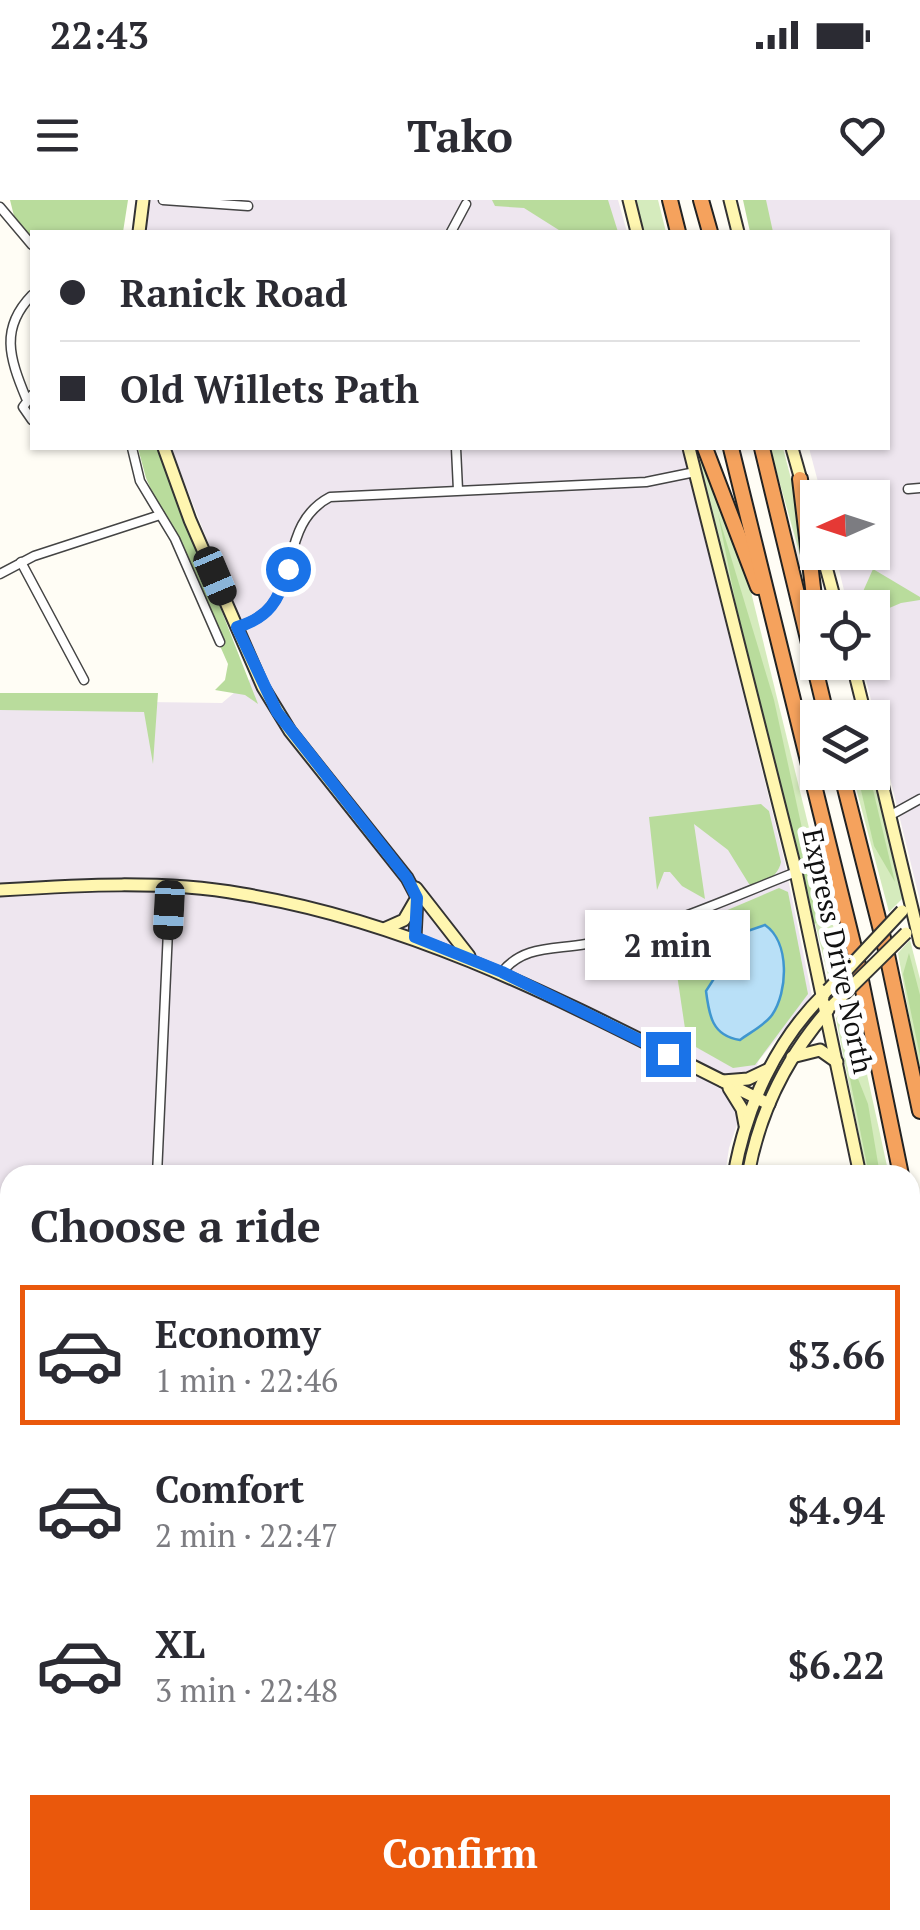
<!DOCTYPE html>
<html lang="en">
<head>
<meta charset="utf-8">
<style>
  body { margin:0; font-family:"PT Serif",serif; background:#f2f2f3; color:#2b2b33; height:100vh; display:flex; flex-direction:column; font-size:38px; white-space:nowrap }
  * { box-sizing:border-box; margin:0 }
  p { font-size:32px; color:#7c7c81 }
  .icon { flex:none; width:55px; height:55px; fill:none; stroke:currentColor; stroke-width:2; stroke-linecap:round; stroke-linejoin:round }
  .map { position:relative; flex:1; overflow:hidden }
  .sheet { position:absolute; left:0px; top:965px; width:920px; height:765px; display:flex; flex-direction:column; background:#fff; border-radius:30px 30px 0 0; box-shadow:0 2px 8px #0004 }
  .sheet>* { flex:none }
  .top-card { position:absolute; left:30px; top:30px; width:860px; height:220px; border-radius:0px; box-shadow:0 2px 8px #0004; display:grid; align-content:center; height:220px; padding:0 30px; background:#fff }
  .needle { width:65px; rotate:267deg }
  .buttons { position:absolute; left:800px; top:280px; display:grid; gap:20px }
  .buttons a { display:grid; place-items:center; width:90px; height:90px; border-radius:0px; background:#fff; box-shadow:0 2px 8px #0004; font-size:50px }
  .end { position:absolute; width:45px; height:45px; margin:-22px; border:12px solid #1a73e8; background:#fff; box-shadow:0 0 0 5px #fff }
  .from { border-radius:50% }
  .bubble { position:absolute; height:70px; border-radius:0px; background:#fff; box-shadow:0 2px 8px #0004; font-size:32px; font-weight:600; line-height:70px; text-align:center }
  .car { position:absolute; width:30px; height:60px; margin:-30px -15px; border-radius:12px; box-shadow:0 0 8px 2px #0007; background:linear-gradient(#222 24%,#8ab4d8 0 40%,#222 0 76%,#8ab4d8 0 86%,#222 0) }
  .top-card b { display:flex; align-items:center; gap:35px; height:95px; font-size:38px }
  .top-card b+b { border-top:2px solid #e1e1e2 }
  .top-card i { width:25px; height:25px; background:#2b2b33 }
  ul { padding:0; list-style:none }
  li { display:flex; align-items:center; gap:30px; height:140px; margin:0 20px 15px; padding:0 10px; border:5px solid transparent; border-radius:0px }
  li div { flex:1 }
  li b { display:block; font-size:38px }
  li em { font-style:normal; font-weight:600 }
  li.active { border-color:#ea580c }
  li>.icon { width:90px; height:90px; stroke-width:1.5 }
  h2 { padding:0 30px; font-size:45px; line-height:120px }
  .action { display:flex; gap:20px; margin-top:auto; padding:20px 30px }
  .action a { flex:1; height:115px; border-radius:0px; background:#ea580c; color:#fff; font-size:40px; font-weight:600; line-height:115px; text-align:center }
  .status { display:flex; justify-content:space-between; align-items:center; height:70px; padding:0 50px; background:#fff; direction:ltr }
  .status svg { height:28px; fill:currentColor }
  header { display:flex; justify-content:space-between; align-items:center; height:130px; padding:0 30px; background:#fff; font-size:45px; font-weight:600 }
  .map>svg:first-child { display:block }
  .industrial { fill:#eee6ef }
  .green { fill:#d5ebbd }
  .forest { fill:#b9dc9c }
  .water { fill:#b9e0f7; stroke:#3f96cf; stroke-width:2.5 }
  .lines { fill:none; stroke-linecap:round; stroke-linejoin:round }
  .minor-casing { stroke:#444; stroke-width:11 }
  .tertiary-casing { stroke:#444; stroke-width:14 }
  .secondary-casing { stroke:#333; stroke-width:15 }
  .motorway-casing { stroke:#222; stroke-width:18 }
  .minor { stroke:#fff; stroke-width:8 }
  .tertiary { stroke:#fff; stroke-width:10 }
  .secondary { stroke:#fff6b0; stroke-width:11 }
  .motorway { stroke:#f5a25d; stroke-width:14 }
  .secondary-bridge-casing { stroke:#333; stroke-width:15; stroke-linecap:butt }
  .secondary-bridge { stroke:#fff6b0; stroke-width:11 }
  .route { stroke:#1a73e8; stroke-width:12 }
  .labels { text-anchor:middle; stroke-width:10; stroke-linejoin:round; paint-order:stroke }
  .street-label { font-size:28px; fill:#111; stroke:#fff }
</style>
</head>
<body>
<div class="status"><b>22:43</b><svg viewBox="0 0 49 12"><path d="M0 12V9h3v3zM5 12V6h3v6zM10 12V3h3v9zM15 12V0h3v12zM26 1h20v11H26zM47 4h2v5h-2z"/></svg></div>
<header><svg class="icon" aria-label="menu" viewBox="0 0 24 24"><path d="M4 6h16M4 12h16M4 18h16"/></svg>Tako<svg class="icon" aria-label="heart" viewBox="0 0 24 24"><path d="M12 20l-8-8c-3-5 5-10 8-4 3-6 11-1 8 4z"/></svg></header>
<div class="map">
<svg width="920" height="1730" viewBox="0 0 920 1730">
  <rect width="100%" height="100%" fill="#fffdf5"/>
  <!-- industrial -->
  <g class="industrial">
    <polygon points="147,0 618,0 627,32 144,32"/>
    <polygon points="749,0 920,0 920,701 862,463 872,462 872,408 848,407 835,353 872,352 872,298 822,297 809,248 888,248 888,32 757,32"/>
    <polygon points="171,248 682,248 784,659 812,796 759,860 729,948 725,975 10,975 10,1720 835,1720 836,1730 0,1730 0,500 222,503 259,472"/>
  </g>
  <!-- green -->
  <g class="green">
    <polygon points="634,0 658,0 666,32 641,32"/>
    <polygon points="696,248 701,248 751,392 842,762 828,775"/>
    <polygon points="770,248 783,248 797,302 807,380"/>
    <polygon points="873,570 904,697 889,712 852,573"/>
    <polygon points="910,740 920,779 920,877 898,753"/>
    <polygon points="851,801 889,975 867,975 837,824 836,818"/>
  </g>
  <!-- forest -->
  <g class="forest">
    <polygon points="10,0 128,0 123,32 32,32 32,40 15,20"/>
    <polygon points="492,0 608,0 618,32 562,32 524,8 495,6"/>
    <polygon points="743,0 766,0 773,32 750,32"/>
    <polygon points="138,248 158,248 258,504 245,495 215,490 225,480 228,464 146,278"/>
    <polygon points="718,314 774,500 822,720 814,724 737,409"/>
    <polygon points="873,369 920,397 920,400 901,403 873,415 872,408 853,407 851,397 861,396"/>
    <polygon points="0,493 158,493 153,564 144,512 0,510"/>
    <polygon points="857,573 869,573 895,682 874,646"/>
    <path d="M761 604 769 611 781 662C779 675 762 688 749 684L728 650 694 624 705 699 682 686 670 672H664L657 690 649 617Z"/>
    <polygon points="779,688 788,692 808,794 755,865 733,868 687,842 671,734"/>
    <polygon points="909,753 920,795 920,856 903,774"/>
    <polygon points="851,861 868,904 880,975 869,975 847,864"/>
    <polygon points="910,1170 920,1217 920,1293 910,1230"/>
  </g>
  <!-- water -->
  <path class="water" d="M765 725C790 742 788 792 772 815 765 825 749 833 740 840 712 836 709 815 706 791L726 760 724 739Z"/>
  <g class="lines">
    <defs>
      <g id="minor">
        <polyline points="163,0 248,6"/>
        <polyline points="0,7 32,45"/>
        <polyline points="451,32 466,4"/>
        <polyline points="32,195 23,207 32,220"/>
        <path d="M26 198C9 157 0 128 32 95"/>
        <polyline points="132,248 140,281 175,339 220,442"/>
        <polyline points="456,248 458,290"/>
        <polyline points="908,289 920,288"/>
        <polyline points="21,362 84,480"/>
        <polyline points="0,374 34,356 160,315"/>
        <path d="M237 427C309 407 271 328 330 297L646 282 695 272"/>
        <polyline points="891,615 920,599"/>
        <path d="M502 772C524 745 554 750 586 744 660 731 727 699 796 672"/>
        <polyline points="157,975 170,686"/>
        <polyline points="910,1414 920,1413"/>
        <polyline points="910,1445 920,1520"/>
        <polyline points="0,1579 10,1579"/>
      </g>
      <polyline id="tertiary" points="431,1730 432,1720"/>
      <g id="secondary">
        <polyline points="629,0 637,32"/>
        <polyline points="730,0 738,32"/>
        <polyline points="139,32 143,0"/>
        <polyline points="164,248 190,320 263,487 290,531 407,678 417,697 415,737"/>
        <polyline points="689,248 796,672 860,975"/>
        <polyline points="792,248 803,287"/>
        <polyline points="808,305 818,338"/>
        <polyline points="822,352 837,408"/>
        <polyline points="852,462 866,518"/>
        <polyline points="872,542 920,742"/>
        <polyline points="416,688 469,756"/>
        <path d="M0 690C80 685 163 680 242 694 433 725 597 820 769 904"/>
        <polyline points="386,728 404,720 415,701"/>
        <polyline points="792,857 820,850 837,862"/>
        <polyline points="723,881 748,879 767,870"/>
        <polyline points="729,888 742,909 745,925"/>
        <path d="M734 975C746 907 775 842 825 793"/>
        <path d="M748 975C759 913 787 857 828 810"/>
        <polyline points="910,1266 920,1335"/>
        <polyline points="832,1720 834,1730"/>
      </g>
      <g id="motorway">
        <polyline points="670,0 678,32"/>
        <polyline points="701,0 710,32"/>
        <polyline points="705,248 758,387"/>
        <polyline points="731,248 856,756 901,975"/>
        <polyline points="762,248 827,518"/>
        <polyline points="800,279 818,430"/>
        <polyline points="841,572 886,750 920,911"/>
        <polyline points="910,1023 920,1078"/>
        <polyline points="910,1136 920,1168"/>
      </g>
    </defs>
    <!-- minor casing -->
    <use href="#minor" class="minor-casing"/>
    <!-- tertiary casing -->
    <use href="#tertiary" class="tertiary-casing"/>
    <!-- secondary casing -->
    <use href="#secondary" class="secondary-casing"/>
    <!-- motorway casing -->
    <use href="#motorway" class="motorway-casing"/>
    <!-- minor -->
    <use href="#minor" class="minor"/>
    <!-- tertiary -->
    <use href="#tertiary" class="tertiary"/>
    <!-- secondary -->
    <use href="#secondary" class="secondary"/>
    <!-- motorway -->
    <use href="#motorway" class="motorway"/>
    <defs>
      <g id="secondary-bridge">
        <polyline points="828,790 902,711"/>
        <polyline points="833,805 906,733"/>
      </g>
    </defs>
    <!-- secondary-bridge casing -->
    <use href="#secondary-bridge" class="secondary-bridge-casing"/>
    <!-- secondary-bridge -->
    <use href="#secondary-bridge" class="secondary-bridge"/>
  </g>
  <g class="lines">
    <!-- route -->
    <path class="route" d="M288 369C279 400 269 418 237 427L277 512 407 678 417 698 415 737 502 772 668 854"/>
  </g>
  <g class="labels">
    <!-- street labels -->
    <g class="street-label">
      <text transform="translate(838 751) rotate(78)" y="10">Express Drive North</text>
    </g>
  </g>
</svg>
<div class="buttons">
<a><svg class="needle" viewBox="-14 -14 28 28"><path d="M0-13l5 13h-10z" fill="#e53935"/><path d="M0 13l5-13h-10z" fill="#7c7c81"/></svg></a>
<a><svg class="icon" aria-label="locate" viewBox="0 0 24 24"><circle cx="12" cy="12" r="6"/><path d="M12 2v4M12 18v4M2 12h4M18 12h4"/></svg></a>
<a><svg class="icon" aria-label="layers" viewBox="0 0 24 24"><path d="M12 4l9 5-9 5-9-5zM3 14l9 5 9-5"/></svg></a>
</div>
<i class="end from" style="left:288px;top:369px"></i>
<i class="end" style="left:668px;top:854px"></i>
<div class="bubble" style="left:585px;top:710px;width:165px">2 min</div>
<i class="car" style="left:215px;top:376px;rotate:157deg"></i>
<i class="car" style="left:169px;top:710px;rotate:183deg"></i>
<div class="top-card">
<b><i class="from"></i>Ranick Road</b>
<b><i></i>Old Willets Path</b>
</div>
<section class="sheet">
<h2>Choose a ride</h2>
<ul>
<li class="active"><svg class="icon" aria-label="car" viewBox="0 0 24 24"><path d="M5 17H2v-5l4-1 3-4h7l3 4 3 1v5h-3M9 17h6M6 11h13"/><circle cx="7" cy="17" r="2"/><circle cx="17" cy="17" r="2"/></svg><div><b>Economy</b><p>1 min · 22:46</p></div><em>$3.66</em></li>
<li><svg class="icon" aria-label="car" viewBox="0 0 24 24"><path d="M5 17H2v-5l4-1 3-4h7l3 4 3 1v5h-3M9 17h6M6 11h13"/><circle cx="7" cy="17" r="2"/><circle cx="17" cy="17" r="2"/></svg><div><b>Comfort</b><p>2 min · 22:47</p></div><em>$4.94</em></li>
<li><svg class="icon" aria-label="car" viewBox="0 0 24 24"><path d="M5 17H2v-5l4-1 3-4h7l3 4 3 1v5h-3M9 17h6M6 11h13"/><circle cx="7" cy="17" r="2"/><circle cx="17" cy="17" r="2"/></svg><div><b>XL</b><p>3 min · 22:48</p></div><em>$6.22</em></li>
</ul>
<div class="action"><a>Confirm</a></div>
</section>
</div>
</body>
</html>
